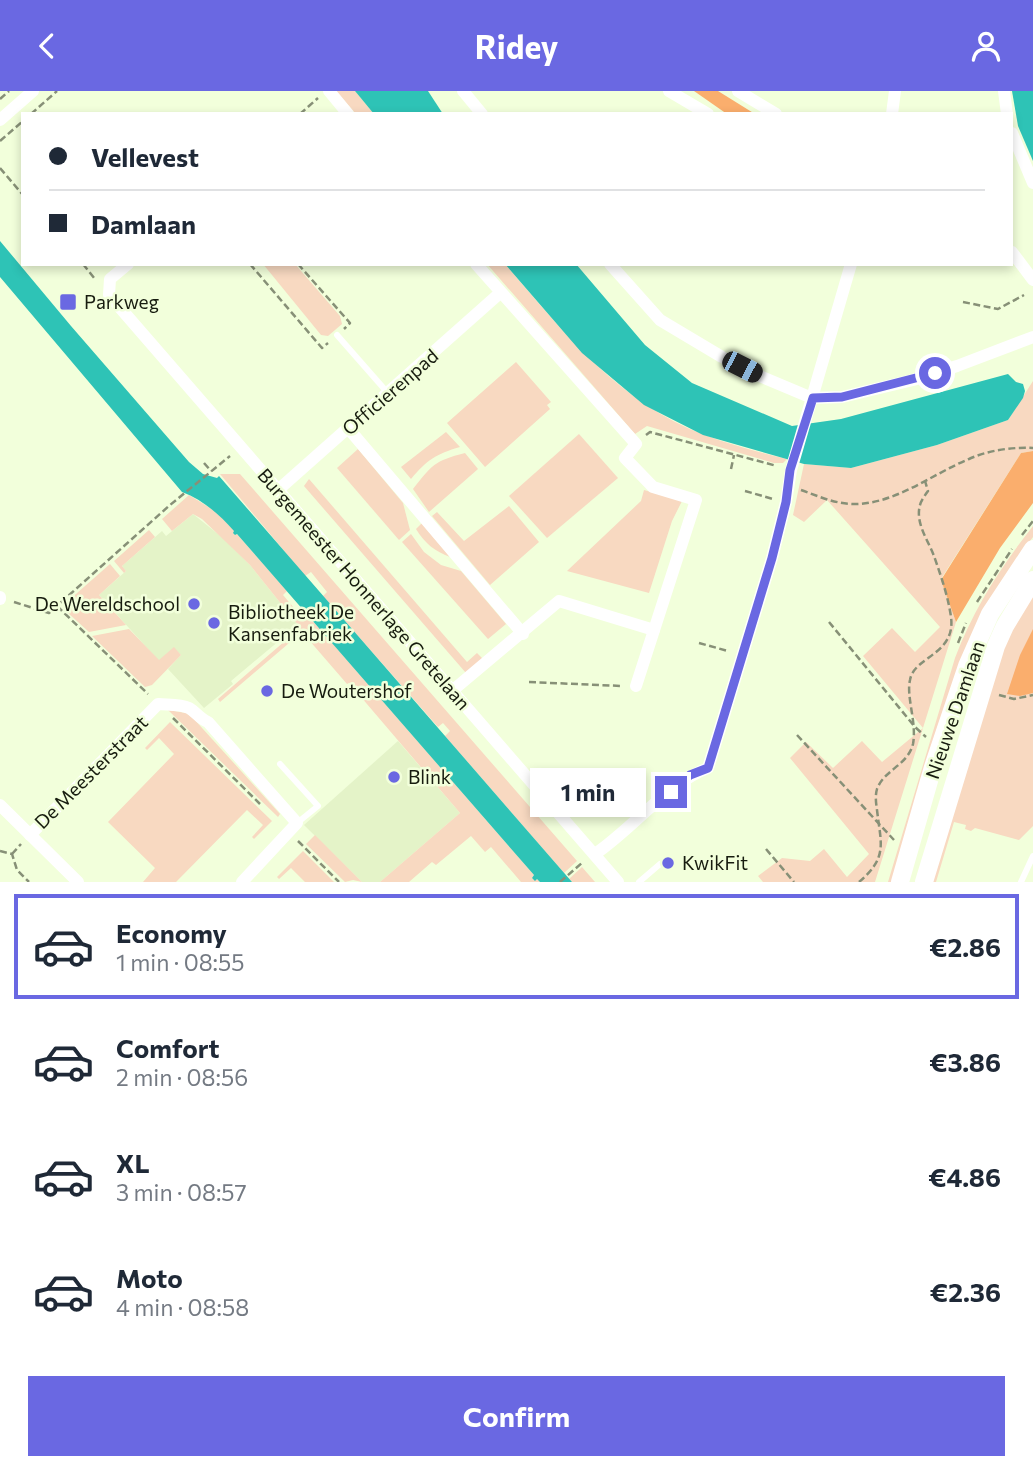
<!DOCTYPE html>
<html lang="en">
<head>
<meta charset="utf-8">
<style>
  body { margin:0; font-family:Commissioner,sans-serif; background:#f6f6f7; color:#1f2937; height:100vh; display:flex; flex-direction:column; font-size:26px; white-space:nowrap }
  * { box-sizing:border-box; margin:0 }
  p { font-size:23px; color:#747a83 }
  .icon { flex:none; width:38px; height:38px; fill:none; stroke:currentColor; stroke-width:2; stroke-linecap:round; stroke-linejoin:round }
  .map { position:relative; height:791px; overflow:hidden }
  .details { display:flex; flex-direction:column; background:#fff; flex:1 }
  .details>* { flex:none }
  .banner { position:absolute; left:21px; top:21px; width:992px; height:154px; border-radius:0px; box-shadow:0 4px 10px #0003; display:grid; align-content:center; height:154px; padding:0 28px; background:#fff }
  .end { position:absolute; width:32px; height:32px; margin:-16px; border:9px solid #6a68e2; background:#fff; box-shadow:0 0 0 4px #fff }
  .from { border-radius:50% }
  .bubble { position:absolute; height:49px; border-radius:0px; background:#fff; box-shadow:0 4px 10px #0003; font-size:23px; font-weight:700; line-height:49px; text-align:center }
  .car { position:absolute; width:21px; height:42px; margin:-21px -10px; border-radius:9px; box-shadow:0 0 5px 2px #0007; background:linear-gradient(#222 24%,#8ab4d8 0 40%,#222 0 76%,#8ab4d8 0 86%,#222 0) }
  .banner b { display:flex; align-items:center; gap:24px; height:66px; font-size:26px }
  .banner b+b { border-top:2px solid #e0e1e3 }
  .banner i { width:18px; height:18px; background:#1f2937 }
  ul { padding:12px 0 0; list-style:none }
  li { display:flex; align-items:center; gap:21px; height:105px; margin:0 14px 10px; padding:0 14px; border:4px solid transparent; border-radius:0px }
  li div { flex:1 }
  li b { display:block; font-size:26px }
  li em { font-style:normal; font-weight:700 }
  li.current { border-color:#6a68e2 }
  li>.icon { width:63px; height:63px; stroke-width:1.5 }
  .cta { display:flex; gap:14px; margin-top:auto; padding:14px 28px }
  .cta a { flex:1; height:80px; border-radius:0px; background:#6a68e2; color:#fff; font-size:28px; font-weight:700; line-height:80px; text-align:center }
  header { display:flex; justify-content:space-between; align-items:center; height:91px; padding:0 28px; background:#6a68e2; color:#fff; font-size:32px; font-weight:700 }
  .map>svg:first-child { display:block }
  .built { fill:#e4f3c8 }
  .green { fill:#f8d9c1 }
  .forest { fill:#faae6d }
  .water { fill:#2ec3b6 }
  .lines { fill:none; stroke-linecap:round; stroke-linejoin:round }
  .path { stroke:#879077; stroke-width:2.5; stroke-dasharray:7 3.5; stroke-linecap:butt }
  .lane { stroke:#fff; stroke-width:6 }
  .street { stroke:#fff; stroke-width:12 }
  .secondary { stroke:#fff; stroke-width:18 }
  .route { stroke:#6a68e2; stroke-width:9 }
  .poi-dot { fill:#6a68e2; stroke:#f2ffdb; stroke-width:2.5 }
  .labels { text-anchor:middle; stroke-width:5; stroke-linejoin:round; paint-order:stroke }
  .poi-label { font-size:19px; fill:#171c0f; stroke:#f2ffdb; text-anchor:start }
  .street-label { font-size:19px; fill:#171c0f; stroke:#f2ffdb }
</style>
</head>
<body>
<header><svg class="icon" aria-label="back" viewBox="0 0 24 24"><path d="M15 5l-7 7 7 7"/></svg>Ridey<svg class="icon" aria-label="person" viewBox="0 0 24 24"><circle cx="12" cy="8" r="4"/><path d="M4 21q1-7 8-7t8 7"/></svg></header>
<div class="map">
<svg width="1033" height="791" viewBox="0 0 1033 791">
  <rect width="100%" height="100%" fill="#f2ffdb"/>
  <!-- built -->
  <g class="built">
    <polygon points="193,423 223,447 250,474 298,534 231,590 233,593 204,617 168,578 181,564 174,557 159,570 99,504 126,480 122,475 162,440 166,445"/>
    <polygon points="398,650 460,722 380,791 362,791 304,734"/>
  </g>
  <!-- green -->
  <g class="green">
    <polygon points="336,0 355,0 374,23 356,23"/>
    <polygon points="263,173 295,173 340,225 342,233 328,245 321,244"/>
    <path d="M487 173H505C563 240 618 312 705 344 731 354 759 361 787 368L783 372H774L647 335 635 343Z"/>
    <polygon points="516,271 551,311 547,314 550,318 485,376 447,332"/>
    <polygon points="1033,290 1033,360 1021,362 941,488 956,531 875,791 763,791 758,785 782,767 810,770 824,758 847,786 869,763 790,667 806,651 833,677 862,650 882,671 923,637 863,565 892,537 915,561 940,536 827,409 804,431 793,424 804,373 851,377 937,354 1008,329"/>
    <path d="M446 341 460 356C436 363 427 369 411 388L401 376Z"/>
    <polygon points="579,343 618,387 547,447 509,405"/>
    <polygon points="358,358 403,412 410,439 399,449 337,377"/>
    <path d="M465 362 478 378 429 421 413 398C432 374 434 370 465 362Z"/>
    <polygon points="220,383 240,383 577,770 564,782 445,645 450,640 443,632 438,636 323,505 327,501 311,481 305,485"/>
    <polygon points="309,388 467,571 477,562 483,568 466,582 304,395"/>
    <polygon points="644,399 682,410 672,430 649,502 567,480 641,410"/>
    <polygon points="189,404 215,420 235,440 235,444 237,443 287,500 283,504 300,524 304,521 320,538 534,784 532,787 534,789 537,788 540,791 521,791 491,756 485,761 471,745 436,774 432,771 409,791 380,791 460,722 349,592 347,593 302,541 220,611 218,608 285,550 283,547 298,534 250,474 202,428 193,423 172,440 162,428"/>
    <polygon points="509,415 539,451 490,494 432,425 437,421 464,450"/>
    <path d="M422 432 450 466C435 460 425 453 416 438Z"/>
    <path d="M1033 435V446L1015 471 894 791H888L955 567C974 517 1000 477 1033 435Z"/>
    <polygon points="149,439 155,446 122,475 126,480 124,482 114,470"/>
    <polygon points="411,443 424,461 441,474 461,480 506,533 488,548 402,451"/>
    <polygon points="110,473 120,485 99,504 126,534 89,541 67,521 68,510"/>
    <polygon points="1033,496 1033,735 1019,749 975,737 971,740 965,738 966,734 954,731 936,791 929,791 995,568"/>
    <polygon points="129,538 159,569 174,556 181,564 152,594 145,596 92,545"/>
    <polygon points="168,619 186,622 193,627 280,723 278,726"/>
    <polygon points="170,631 272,730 254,748 252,746 263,734 247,719 176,791 143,791 155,777 108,731 174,663 159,647 147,659 145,657"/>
    <polygon points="315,744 362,791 353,789 345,791 306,753"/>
    <polygon points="303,760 334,791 305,791 291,777 279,788 277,786"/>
    <polygon points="582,776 595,791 572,791 569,788"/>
  </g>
  <!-- forest -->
  <g class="forest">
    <polygon points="694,0 718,0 755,23 727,23"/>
    <polygon points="1033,360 1033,412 1000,457 956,531 941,489 1021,362"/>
    <polygon points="1033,538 1033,602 1020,605 1007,603 1020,564"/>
  </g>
  <!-- water -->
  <g class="water">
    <polygon points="355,0 428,0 443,23 374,23"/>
    <polygon points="1012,0 1033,0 1033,70 1018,35"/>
    <path d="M0 150 71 235 189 371 203 383 217 387 219 385 572 791H540L537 788 535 790 532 787 534 784 237 443 235 444 233 442 234 440C219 423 203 409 182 401L0 186Z"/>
    <polygon points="505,173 576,173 645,254 692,292 792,335 841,328 1008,283 1016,291 1023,293 1025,300 1023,307 1008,329 937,354 851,377 804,373 703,344 644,314 582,262"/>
  </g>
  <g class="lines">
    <!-- path -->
    <g class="path">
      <polyline points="0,8 9,0"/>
      <polyline points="31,23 57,0"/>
      <polyline points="300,23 318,7"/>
      <polyline points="0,50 23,30"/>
      <polyline points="0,77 23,104"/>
      <polyline points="83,173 95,188"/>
      <polyline points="250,173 322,257 328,252"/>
      <polyline points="298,173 350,232 344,238"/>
      <polyline points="963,211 998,218 1024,204"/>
      <polyline points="646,344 650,341 777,375"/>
      <polyline points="204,372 211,380"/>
      <polyline points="731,378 734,364"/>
      <path d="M801 399C818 405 835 413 854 413 896 413 932 383 969 368 989 359 1012 356 1033 357"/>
      <polyline points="745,400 773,408"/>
      <polyline points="1022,444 1033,430"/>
      <polyline points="14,511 49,522 170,414 230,365"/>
      <polyline points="977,511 1012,458"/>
      <polyline points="57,515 148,603"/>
      <polyline points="829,531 915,636 926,646"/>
      <polyline points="699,552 728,560"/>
      <polyline points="958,552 966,532"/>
      <polyline points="529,591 622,595"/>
      <polyline points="999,604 1014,608 1033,604"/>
      <polyline points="173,627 260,713"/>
      <polyline points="797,644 894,749"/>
      <polyline points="298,750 339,791"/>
      <polyline points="766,758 794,791"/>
      <polyline points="0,760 12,763 17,779 29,791"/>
      <polyline points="12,763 21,753"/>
      <polyline points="560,791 583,771"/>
      <path d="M859 791C888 766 881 754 877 719 876 712 875 705 877 698 884 679 908 674 913 653 917 631 906 606 910 589 914 565 956 564 951 526 948 505 941 485 934 465 928 449 915 432 920 414 921 410 925 404 928 400L925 390"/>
    </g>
    <!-- lane -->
    <g class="lane">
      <polyline points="337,244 387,301"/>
      <polyline points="280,673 318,715 297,732"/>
      <polyline points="639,791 660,773"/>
      <polyline points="1021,791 1033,765"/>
    </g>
    <!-- street -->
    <g class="street">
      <polyline points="329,0 348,23"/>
      <polyline points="463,0 482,23"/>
      <polyline points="669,0 708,23"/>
      <polyline points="738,0 776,23"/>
      <polyline points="1004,0 1007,23"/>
      <polyline points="892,23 895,0"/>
      <polyline points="0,29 33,0"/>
      <polyline points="1012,42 1033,92"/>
      <polyline points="1012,161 1033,189"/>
      <polyline points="128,173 110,188 109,204 618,791"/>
      <polyline points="476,173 636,353 625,367 653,396 696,409 636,595"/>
      <polyline points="610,173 660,229 722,266 762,286 812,307 842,306 913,289 957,275 1033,246"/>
      <polyline points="348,337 523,543"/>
      <polyline points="278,399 500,202"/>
      <polyline points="0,506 0,508"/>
      <polyline points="452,600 559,510 654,539"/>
      <polyline points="0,714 78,791"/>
      <path d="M30 744 158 613C168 614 180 613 189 617 196 621 200 628 208 631L297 732 242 791"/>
      <path d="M595 763C632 738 668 692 708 677L772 467 786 411 791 379 851 173"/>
    </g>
    <!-- secondary -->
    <g class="secondary">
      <polyline points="900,791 933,676 967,575 990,523 1033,458"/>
      <polyline points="924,791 996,555 1005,535 1033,489"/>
    </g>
  </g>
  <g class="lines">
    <!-- route -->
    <polyline class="route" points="671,701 690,684 708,677 772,467 786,411 790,379 813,307 842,306 935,282"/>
  </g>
  <!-- markers -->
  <g class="poi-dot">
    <rect x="59" y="202" width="18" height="18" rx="3.5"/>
    <circle cx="194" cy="513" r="7"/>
    <circle cx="214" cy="532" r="7"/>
    <circle cx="267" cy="600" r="7"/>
    <circle cx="394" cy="686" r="7"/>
    <circle cx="668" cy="772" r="7"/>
  </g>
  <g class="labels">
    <!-- poi labels -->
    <g class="poi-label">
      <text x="84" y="218">Parkweg</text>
      <text x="180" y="520" text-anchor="end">De Wereldschool</text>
      <text x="228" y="528">Bibliotheek De<tspan x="228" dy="22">Kansenfabriek</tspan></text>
      <text x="281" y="607">De Woutershof</text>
      <text x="408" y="693">Blink</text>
      <text x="682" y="779">KwikFit</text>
    </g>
    <!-- street labels -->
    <g class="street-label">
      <text transform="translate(390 301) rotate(-41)" y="7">Officierenpad</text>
      <text transform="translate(364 498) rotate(49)" y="7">Burgemeester Honnerlage Gretelaan</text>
      <text transform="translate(955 619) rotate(-71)" y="7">Nieuwe Damlaan</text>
      <text transform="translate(91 681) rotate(-45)" y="7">De Meesterstraat</text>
    </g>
  </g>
</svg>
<i class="end from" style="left:935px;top:282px"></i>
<i class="end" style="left:671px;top:701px"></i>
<div class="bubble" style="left:530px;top:677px;width:116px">1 min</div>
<i class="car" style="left:742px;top:276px;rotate:117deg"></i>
<div class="banner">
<b><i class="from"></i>Vellevest</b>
<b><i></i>Damlaan</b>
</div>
</div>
<section class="details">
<ul>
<li class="current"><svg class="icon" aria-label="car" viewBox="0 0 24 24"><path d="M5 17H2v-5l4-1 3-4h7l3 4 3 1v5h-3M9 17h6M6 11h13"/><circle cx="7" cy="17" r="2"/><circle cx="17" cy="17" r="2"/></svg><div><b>Economy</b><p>1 min · 08:55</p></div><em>€2.86</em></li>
<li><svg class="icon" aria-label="car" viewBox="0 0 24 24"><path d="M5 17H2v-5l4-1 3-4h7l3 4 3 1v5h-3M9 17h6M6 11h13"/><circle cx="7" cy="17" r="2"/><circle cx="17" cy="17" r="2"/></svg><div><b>Comfort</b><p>2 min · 08:56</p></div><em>€3.86</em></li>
<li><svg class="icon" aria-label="car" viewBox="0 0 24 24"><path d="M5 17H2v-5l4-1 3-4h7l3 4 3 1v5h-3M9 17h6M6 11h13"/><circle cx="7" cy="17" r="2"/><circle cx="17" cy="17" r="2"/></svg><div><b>XL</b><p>3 min · 08:57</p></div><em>€4.86</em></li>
<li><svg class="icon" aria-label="car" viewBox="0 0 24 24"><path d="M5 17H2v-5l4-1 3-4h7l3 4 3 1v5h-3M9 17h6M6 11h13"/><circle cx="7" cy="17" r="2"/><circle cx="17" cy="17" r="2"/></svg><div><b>Moto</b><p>4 min · 08:58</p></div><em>€2.36</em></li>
</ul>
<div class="cta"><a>Confirm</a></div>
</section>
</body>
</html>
